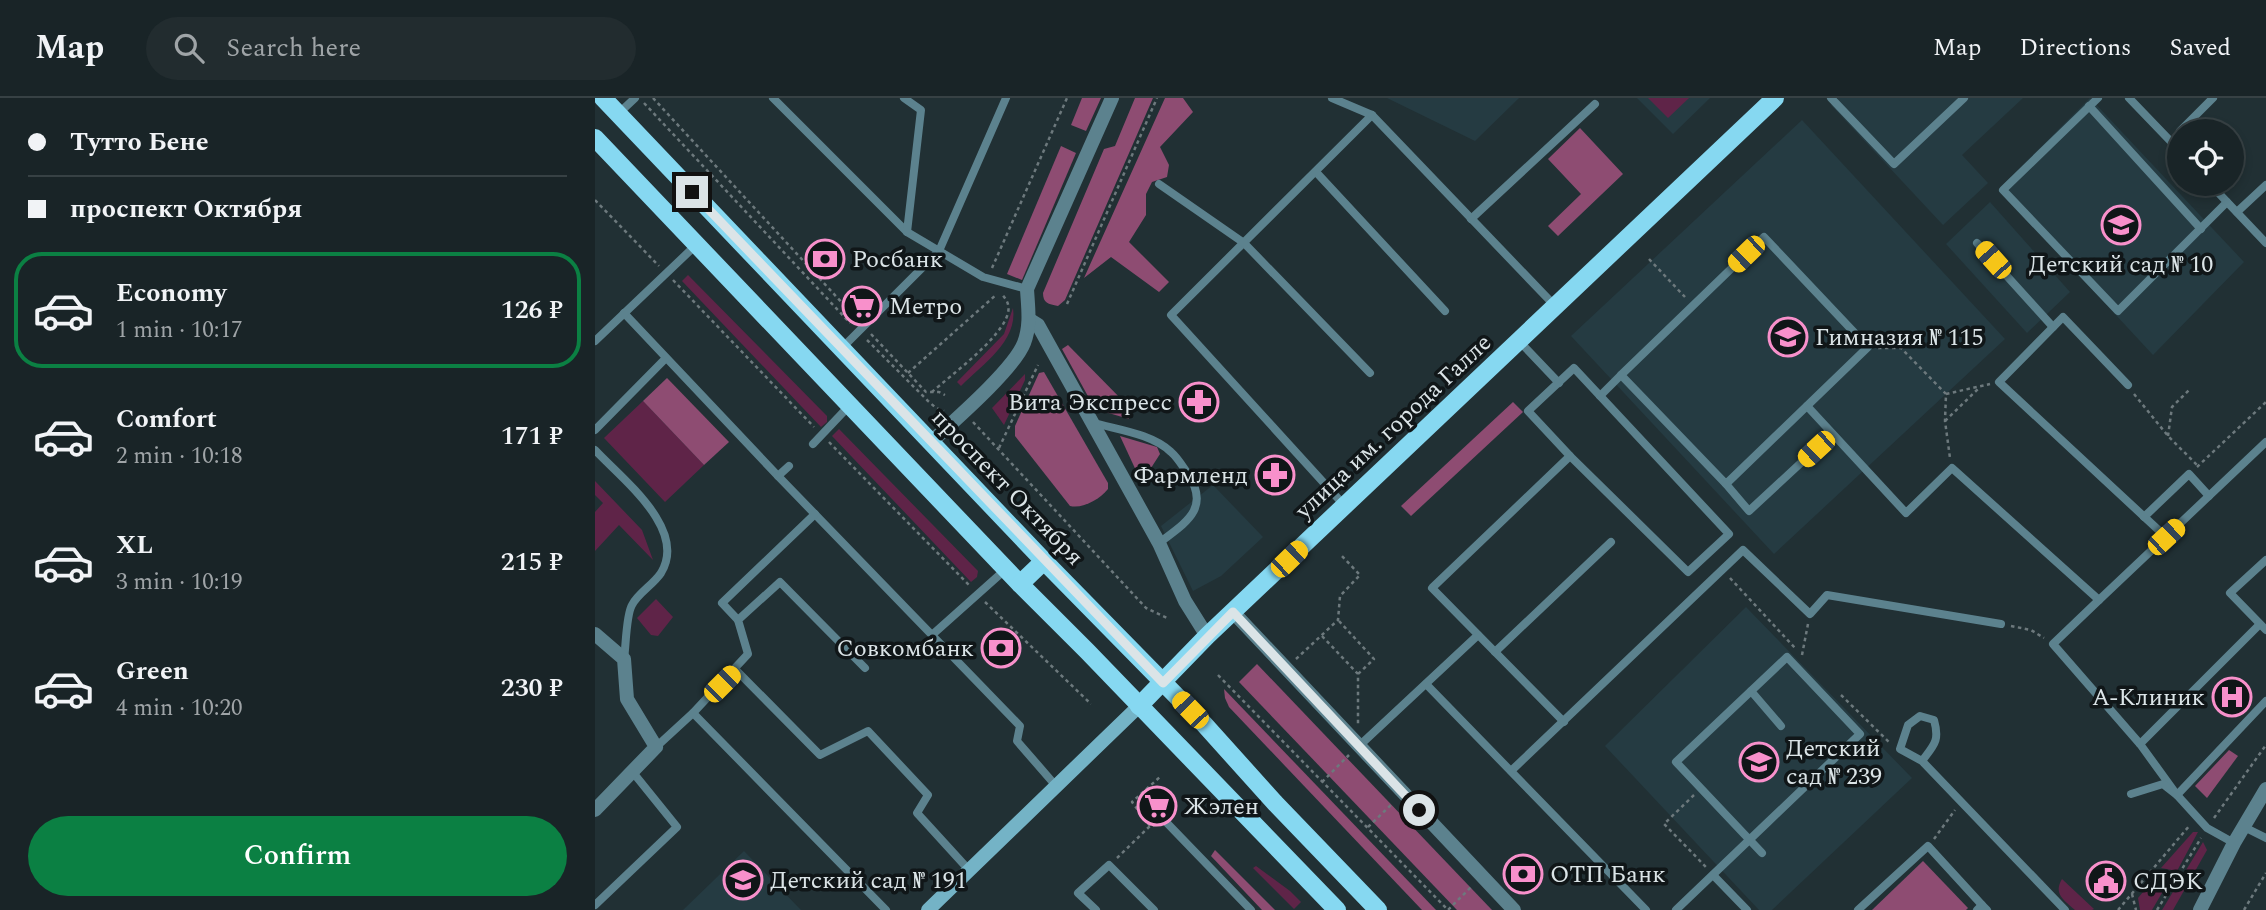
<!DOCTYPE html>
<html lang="en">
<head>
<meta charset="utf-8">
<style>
  body { margin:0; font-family:Spectral,serif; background:#222c2f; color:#f1f3f6; height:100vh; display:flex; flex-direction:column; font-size:26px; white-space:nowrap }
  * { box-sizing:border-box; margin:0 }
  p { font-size:23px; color:#9fa4a7 }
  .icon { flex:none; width:38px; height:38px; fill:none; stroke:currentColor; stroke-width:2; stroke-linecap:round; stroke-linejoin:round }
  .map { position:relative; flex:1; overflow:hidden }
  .drawer { display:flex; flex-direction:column; background:#192427; width:595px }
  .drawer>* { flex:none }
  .hud { display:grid; align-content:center; height:154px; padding:0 28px; background:#192427 }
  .fabs { position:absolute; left:1572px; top:21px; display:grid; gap:14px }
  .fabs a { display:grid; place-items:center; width:77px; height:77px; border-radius:50%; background:#192427; box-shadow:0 4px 10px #0003,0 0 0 2px #374144; font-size:35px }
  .end { position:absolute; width:32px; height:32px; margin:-16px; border:9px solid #dbe4e7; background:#111; box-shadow:0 0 0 4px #111 }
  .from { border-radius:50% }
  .car { position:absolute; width:21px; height:42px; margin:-21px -10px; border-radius:9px; box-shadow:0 0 5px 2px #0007; background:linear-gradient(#f5c518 24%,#345 0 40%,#f5c518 0 76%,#345 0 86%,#f5c518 0) }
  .hud b { display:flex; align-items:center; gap:24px; height:66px; font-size:26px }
  .hud b+b { border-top:2px solid #374144 }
  .hud i { width:18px; height:18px; background:#f1f3f6 }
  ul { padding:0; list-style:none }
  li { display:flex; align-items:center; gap:21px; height:116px; margin:0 14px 10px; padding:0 14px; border:4px solid transparent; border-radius:28px }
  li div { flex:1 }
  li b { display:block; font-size:26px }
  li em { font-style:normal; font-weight:600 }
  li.active { border-color:#0b8043 }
  li>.icon { width:63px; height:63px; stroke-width:1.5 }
  .action { display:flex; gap:14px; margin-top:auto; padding:14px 28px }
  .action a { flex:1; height:80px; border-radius:42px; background:#0b8043; color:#fff; font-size:28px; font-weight:600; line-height:80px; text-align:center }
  header { display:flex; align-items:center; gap:42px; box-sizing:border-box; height:98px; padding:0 35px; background:#192427; border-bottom:2px solid #374144 }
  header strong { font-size:33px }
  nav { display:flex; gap:38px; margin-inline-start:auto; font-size:24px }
  .search { width:490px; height:63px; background:#222c2f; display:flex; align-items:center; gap:18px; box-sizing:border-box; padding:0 24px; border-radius:38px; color:#9fa4a7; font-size:26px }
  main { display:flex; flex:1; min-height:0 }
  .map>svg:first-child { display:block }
  .built { fill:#253b42 }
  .green { fill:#5f2448 }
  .forest { fill:#8e4c72 }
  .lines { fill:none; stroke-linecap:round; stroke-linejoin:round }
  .path { stroke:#6d797d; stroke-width:2.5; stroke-dasharray:3.5 3.5; stroke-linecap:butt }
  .service { stroke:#5c828e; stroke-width:8 }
  .minor { stroke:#5c828e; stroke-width:14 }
  .tertiary { stroke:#5c828e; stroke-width:14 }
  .secondary { stroke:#74b3c6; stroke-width:14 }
  .primary { stroke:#86d8f1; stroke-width:18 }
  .route { stroke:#dbe4e7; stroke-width:9 }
  .labels { text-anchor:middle; stroke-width:7; stroke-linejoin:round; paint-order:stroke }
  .poi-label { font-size:24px; fill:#dbe4e7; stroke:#101618; text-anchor:start }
  .street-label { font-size:24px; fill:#dbe4e7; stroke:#101618 }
</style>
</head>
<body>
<header>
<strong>Map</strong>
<div class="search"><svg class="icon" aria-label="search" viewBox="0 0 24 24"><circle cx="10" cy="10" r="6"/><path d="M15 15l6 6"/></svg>Search here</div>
<nav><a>Map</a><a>Directions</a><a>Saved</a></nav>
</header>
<main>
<section class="drawer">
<div class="hud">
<b><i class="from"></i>Тутто Бене</b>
<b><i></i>проспект Октября</b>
</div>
<ul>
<li class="active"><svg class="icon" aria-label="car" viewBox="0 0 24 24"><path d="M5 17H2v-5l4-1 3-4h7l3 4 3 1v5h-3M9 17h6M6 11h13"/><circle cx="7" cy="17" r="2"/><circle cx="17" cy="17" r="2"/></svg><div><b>Economy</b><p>1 min · 10:17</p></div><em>126 ₽</em></li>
<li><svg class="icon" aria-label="car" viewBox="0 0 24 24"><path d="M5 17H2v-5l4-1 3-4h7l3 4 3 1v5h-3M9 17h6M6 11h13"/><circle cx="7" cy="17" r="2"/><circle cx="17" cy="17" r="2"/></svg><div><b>Comfort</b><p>2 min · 10:18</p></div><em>171 ₽</em></li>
<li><svg class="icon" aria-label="car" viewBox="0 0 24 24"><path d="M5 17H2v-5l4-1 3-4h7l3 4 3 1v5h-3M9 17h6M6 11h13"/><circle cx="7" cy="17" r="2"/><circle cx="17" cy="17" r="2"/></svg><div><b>XL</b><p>3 min · 10:19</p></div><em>215 ₽</em></li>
<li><svg class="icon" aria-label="car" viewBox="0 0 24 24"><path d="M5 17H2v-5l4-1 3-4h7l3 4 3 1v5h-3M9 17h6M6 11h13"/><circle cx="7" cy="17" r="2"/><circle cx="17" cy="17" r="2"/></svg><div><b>Green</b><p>4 min · 10:20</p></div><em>230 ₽</em></li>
</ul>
<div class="action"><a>Confirm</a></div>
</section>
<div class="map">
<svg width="1671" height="812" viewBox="0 0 1671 812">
  <rect width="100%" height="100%" fill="#213034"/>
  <!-- built -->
  <g class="built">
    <polygon points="792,0 924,0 880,43"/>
    <polygon points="1042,0 1115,0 1078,36"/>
    <polygon points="1243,0 1428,0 1367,57 1393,85 1348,127 1236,7"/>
    <polygon points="1495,0 1649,164 1558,257 1404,91"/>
    <polygon points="1207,22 1410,241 1179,456 976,238"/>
    <polygon points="1395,104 1475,194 1432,235 1351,146"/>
    <polygon points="618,387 668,439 626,478 598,493 566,428"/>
    <polygon points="1151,509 1317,680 1177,812 1164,812 1010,648"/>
    <polygon points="149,753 206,812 88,812"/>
  </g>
  <!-- green -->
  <g class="green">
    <polygon points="1053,0 1094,0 1073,20"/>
    <polygon points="93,177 232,318 232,324 226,329 87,183"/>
    <path d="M418 210C423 243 387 267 366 288L362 284 409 236Z"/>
    <polygon points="430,276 430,282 409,327 397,310"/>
    <polygon points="48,303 109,367 70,404 9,340"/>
    <polygon points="244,331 383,473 382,479 376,484 237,338"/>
    <polygon points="0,383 47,432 58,462 24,427 0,453 0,414 8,405 0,397"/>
    <polygon points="61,501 78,519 63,538 56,537 42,520"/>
    <polygon points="1598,734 1603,734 1582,773 1566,770"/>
    <polygon points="1608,744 1612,752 1578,812 1567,812"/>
    <polygon points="661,768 695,793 706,804 699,811 658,770"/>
    <path d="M1467 781 1499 811 1497 812H1480C1469 802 1458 796 1467 781Z"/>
    <polygon points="1559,781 1574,783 1557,812 1545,812 1543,800"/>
  </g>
  <!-- forest -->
  <g class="forest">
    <polygon points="487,0 506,0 491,33 476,27"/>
    <path d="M540 0H558L470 202 463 208C453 206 448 205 448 195L509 51 520 48Z"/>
    <polygon points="570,0 588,0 598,14 565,49 574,67 572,79 557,84 551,96 551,117 534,144 574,184 564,194 516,159 489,180"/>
    <polygon points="985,30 1028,76 963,138 953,128 986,96 953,61"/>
    <polygon points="466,48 481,55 427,182 412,176"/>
    <polygon points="473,247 531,306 534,321 500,311 467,251"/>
    <path d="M449 274 513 385V391C505 401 488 411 475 408L420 338V328L444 275Z"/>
    <polygon points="72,280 134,344 109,367 48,303"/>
    <polygon points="918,304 928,314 816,418 806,408"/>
    <polygon points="525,338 562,349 565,356 556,370 544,379"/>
    <polygon points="662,566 897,812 862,812 644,584"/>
    <polygon points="629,591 841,812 827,812 634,609 630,600"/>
    <polygon points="1634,652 1643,658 1612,700 1600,688"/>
    <polygon points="620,752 680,812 667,812 616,758"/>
    <polygon points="1328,763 1373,810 1371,812 1277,812"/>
  </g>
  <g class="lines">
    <!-- path -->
    <g class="path">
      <polyline points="58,0 262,221"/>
      <polyline points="49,5 255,225"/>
      <polyline points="0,102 64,168"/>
      <polyline points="1054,161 1090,199"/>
      <polyline points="397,170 472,0"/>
      <polyline points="78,182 219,329"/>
      <polyline points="472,206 562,0"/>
      <polyline points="276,236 331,294 344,294 350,297"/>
      <polyline points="272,242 333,303 341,310 349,313"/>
      <polyline points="1283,250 1306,250 1351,296 1350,323 1355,360"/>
      <polyline points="313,275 402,196"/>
      <path d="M337 294C356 277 407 240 413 215 415 206 411 201 406 195"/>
      <polyline points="1351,296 1395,286"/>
      <polyline points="1539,296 1573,338 1602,367"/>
      <polyline points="1350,323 1385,289"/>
      <polyline points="378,324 551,510 572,520"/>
      <polyline points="1573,338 1577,309 1594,292"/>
      <polyline points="234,344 376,489"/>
      <polyline points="404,350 443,267"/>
      <polyline points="1602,369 1671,304"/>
      <polyline points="1135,480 1200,550"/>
      <polyline points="390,504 496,606"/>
      <polyline points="744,523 779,561 763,576"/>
      <polyline points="1416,528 1436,532 1449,540"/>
      <polyline points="727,538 763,576 763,627"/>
      <polyline points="1207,557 1213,526"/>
      <polyline points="701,561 743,522 745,498 765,477 745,456"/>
      <polyline points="623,577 853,812 877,788"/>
      <polyline points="1246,597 1296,646"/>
      <polyline points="727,684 754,657"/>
      <polyline points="1099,697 1069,726 1111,769"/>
      <polyline points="1619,720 1671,647"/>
      <polyline points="555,728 537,704 566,678"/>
      <polyline points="773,729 798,705"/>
      <polyline points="1339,741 1360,712"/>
      <polyline points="522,760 555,728 562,727"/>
      <polyline points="1555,775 1579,780"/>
      <polyline points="1537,796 1541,812"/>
      <polyline points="1523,812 1595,727"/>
      <polyline points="1562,812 1606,740"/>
      <polyline points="1649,812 1671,775"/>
    </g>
    <!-- service -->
    <g class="service">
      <polyline points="178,0 312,134 388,179 432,191"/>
      <polyline points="309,0 326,12 312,134"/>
      <polyline points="737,0 777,17 576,217 749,407"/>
      <polyline points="1236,0 1299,66 1369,0"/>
      <polyline points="1503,0 1408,92 1523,213 1632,104"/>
      <polyline points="1534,0 1584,52"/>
      <polyline points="1494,8 1606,131"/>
      <polyline points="23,16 40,0"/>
      <polyline points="777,17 961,209"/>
      <polyline points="1585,33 1618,0"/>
      <polyline points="721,74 850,213"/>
      <polyline points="564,86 649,145 775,275"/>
      <polyline points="1615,86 1671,145"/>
      <polyline points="1642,114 1671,87"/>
      <polyline points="876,121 1000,6"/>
      <polygon points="1169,139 1273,249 1131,386 1026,277"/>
      <polyline points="1382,145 1458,229"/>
      <polyline points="29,215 183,378 425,628 422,643 461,688"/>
      <polyline points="0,243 101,147"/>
      <polyline points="925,244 964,285"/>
      <polyline points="247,250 344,153 411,0"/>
      <polygon points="979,270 1134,436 1093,474 975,358 933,313"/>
      <polyline points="1533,287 1468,219 1404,284 1571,439"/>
      <polyline points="1005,298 1026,277"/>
      <polyline points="1212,308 1311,415 1357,370 1504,502 1458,546 1545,646 1582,697 1612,730 1639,745"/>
      <path d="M499 325C524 332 557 336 576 354 583 360 588 369 593 376 616 411 590 425 564 445"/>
      <polyline points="0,332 71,260"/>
      <polyline points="218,346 254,308"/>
      <path d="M0 352C27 381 93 431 66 475 58 487 43 495 37 507 31 517 31 548 29 561"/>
      <polyline points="183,378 194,368"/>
      <polyline points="1131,386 1154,413 1237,336"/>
      <polyline points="1549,419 1594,376 1614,398"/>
      <polyline points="1671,462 1635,495 1671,532"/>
      <polyline points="1504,502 1671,344"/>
      <polyline points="143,522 127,505 220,416"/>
      <polyline points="337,537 411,471"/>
      <polyline points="900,554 1016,444"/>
      <polyline points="141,572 225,657 273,633 333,697 322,715 374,772"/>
      <polyline points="831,586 1051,812"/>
      <polyline points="1156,593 1186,628"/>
      <polyline points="98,615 291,812"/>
      <polyline points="969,624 837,490 975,358"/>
      <polyline points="1545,646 1664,527"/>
      <polyline points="764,648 883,537"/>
      <polyline points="61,649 98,615 153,556 143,522 185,484 270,570"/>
      <path d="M1327 663C1339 647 1345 643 1339 622L1325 618 1313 627 1305 651 1327 663 1470 812"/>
      <polyline points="916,673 1148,452 1215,516 1232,497 1406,526"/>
      <polyline points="1536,696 1568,686 1582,697 1671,603"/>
      <polyline points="572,725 656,812"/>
      <polyline points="1649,729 1671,740"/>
      <polyline points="1118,777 1152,812"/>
      <polyline points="0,807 82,729 36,672"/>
      <polyline points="501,812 483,795 514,767 559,812"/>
      <path d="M1081 812C1142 753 1204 695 1265 636L1192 559 1081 664 1167 755"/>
      <polyline points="1263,812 1333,748 1387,807"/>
      <polyline points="1382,812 1387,807 1392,812"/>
    </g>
    <!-- minor -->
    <g class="minor">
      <polyline points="435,222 443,227 564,445 590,503 612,538"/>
      <path d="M336 344C359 323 419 271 429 245 436 227 433 209 432 191L517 0"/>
      <polyline points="638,514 919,812"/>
      <polyline points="0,536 29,561 32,601 61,649 0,712"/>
    </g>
    <!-- tertiary -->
    <polyline class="tertiary" points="1605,812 1639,745 1671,691"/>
    <!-- secondary -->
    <polyline class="secondary" points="333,812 544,608"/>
    <!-- primary -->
    <g class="primary">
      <polyline points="8,0 449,463 609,626 680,705 783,812"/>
      <polyline points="0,40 425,486 492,553 742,812"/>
      <polyline points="425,486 449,463"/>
      <polyline points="544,608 612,538 1180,0"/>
    </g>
  </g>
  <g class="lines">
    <!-- route -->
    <polyline class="route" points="97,94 568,585 638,514 824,712"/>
  </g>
  <!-- icons -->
  <defs>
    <symbol id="school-ring" viewBox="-11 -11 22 22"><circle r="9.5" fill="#101618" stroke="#f890cb" stroke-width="1.5"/><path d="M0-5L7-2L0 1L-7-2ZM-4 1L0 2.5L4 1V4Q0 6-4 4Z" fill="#f890cb"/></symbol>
    <symbol id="bank-ring" viewBox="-11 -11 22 22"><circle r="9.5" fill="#101618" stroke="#f890cb" stroke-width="1.5"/><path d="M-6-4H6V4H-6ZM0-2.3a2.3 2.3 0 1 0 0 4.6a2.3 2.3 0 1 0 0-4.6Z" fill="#f890cb"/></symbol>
    <symbol id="supermarket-ring" viewBox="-11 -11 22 22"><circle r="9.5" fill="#101618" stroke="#f890cb" stroke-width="1.5"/><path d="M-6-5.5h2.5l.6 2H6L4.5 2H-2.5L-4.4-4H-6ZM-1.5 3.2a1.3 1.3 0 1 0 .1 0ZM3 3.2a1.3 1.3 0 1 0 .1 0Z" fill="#f890cb"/></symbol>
    <symbol id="pharmacy-ring" viewBox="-11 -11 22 22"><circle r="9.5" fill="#101618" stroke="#f890cb" stroke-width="1.5"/><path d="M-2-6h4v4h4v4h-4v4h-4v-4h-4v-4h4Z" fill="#f890cb"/></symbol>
    <symbol id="hospital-ring" viewBox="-11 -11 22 22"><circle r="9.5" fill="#101618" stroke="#f890cb" stroke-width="1.5"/><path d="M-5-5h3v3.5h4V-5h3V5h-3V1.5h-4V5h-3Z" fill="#f890cb"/></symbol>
    <symbol id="civic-ring" viewBox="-11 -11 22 22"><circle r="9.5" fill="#101618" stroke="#f890cb" stroke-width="1.5"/><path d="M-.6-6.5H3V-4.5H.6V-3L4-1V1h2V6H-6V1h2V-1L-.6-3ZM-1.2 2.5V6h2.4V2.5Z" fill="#f890cb"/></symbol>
  </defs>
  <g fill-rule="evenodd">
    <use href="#school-ring" x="1504" y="105" width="44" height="44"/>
    <use href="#bank-ring" x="208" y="139" width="44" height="44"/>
    <use href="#supermarket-ring" x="245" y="186" width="44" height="44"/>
    <use href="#school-ring" x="1171" y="217" width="44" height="44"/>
    <use href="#pharmacy-ring" x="582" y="282" width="44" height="44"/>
    <use href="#pharmacy-ring" x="658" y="355" width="44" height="44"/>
    <use href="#bank-ring" x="384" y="528" width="44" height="44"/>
    <use href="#hospital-ring" x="1615" y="577" width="44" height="44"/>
    <use href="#school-ring" x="1142" y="642" width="44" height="44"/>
    <use href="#supermarket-ring" x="540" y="686" width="44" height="44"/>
    <use href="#bank-ring" x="906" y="754" width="44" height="44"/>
    <use href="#school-ring" x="126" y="760" width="44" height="44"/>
    <use href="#civic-ring" x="1489" y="761" width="44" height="44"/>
  </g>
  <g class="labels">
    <!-- poi labels -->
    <g class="poi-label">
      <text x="257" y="169">Росбанк</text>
      <text x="1526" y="174" text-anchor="middle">Детский сад № 10</text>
      <text x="294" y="216">Метро</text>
      <text x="1220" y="247">Гимназия № 115</text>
      <text x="577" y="312" text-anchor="end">Вита Экспресс</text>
      <text x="653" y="385" text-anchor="end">Фармленд</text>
      <text x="379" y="558" text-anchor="end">Совкомбанк</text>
      <text x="1610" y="607" text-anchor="end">А-Клиник</text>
      <text x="1191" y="658">Детский<tspan x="1191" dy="28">сад № 239</tspan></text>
      <text x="589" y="716">Жэлен</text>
      <text x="955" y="784">ОТП Банк</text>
      <text x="175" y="790">Детский сад № 191</text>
      <text x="1538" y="791">СДЭК</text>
    </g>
    <!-- street labels -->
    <g class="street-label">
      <text transform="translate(798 328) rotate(-43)" y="8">улица им. города Галле</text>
      <text transform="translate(413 389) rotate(46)" y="8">проспект Октября</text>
    </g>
  </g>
</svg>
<div class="fabs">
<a><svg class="icon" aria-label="locate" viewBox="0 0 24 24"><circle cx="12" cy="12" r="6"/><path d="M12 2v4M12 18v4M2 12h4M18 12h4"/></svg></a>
</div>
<i class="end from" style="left:824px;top:712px"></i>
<i class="end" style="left:97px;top:94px"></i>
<i class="car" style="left:1151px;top:156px;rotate:226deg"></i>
<i class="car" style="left:1398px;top:162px;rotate:318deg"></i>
<i class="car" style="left:1221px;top:351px;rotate:227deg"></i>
<i class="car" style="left:1571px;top:439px;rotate:47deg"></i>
<i class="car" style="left:694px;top:461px;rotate:46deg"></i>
<i class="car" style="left:127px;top:586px;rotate:45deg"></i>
<i class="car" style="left:595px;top:612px;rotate:316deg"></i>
</div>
</main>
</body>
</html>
